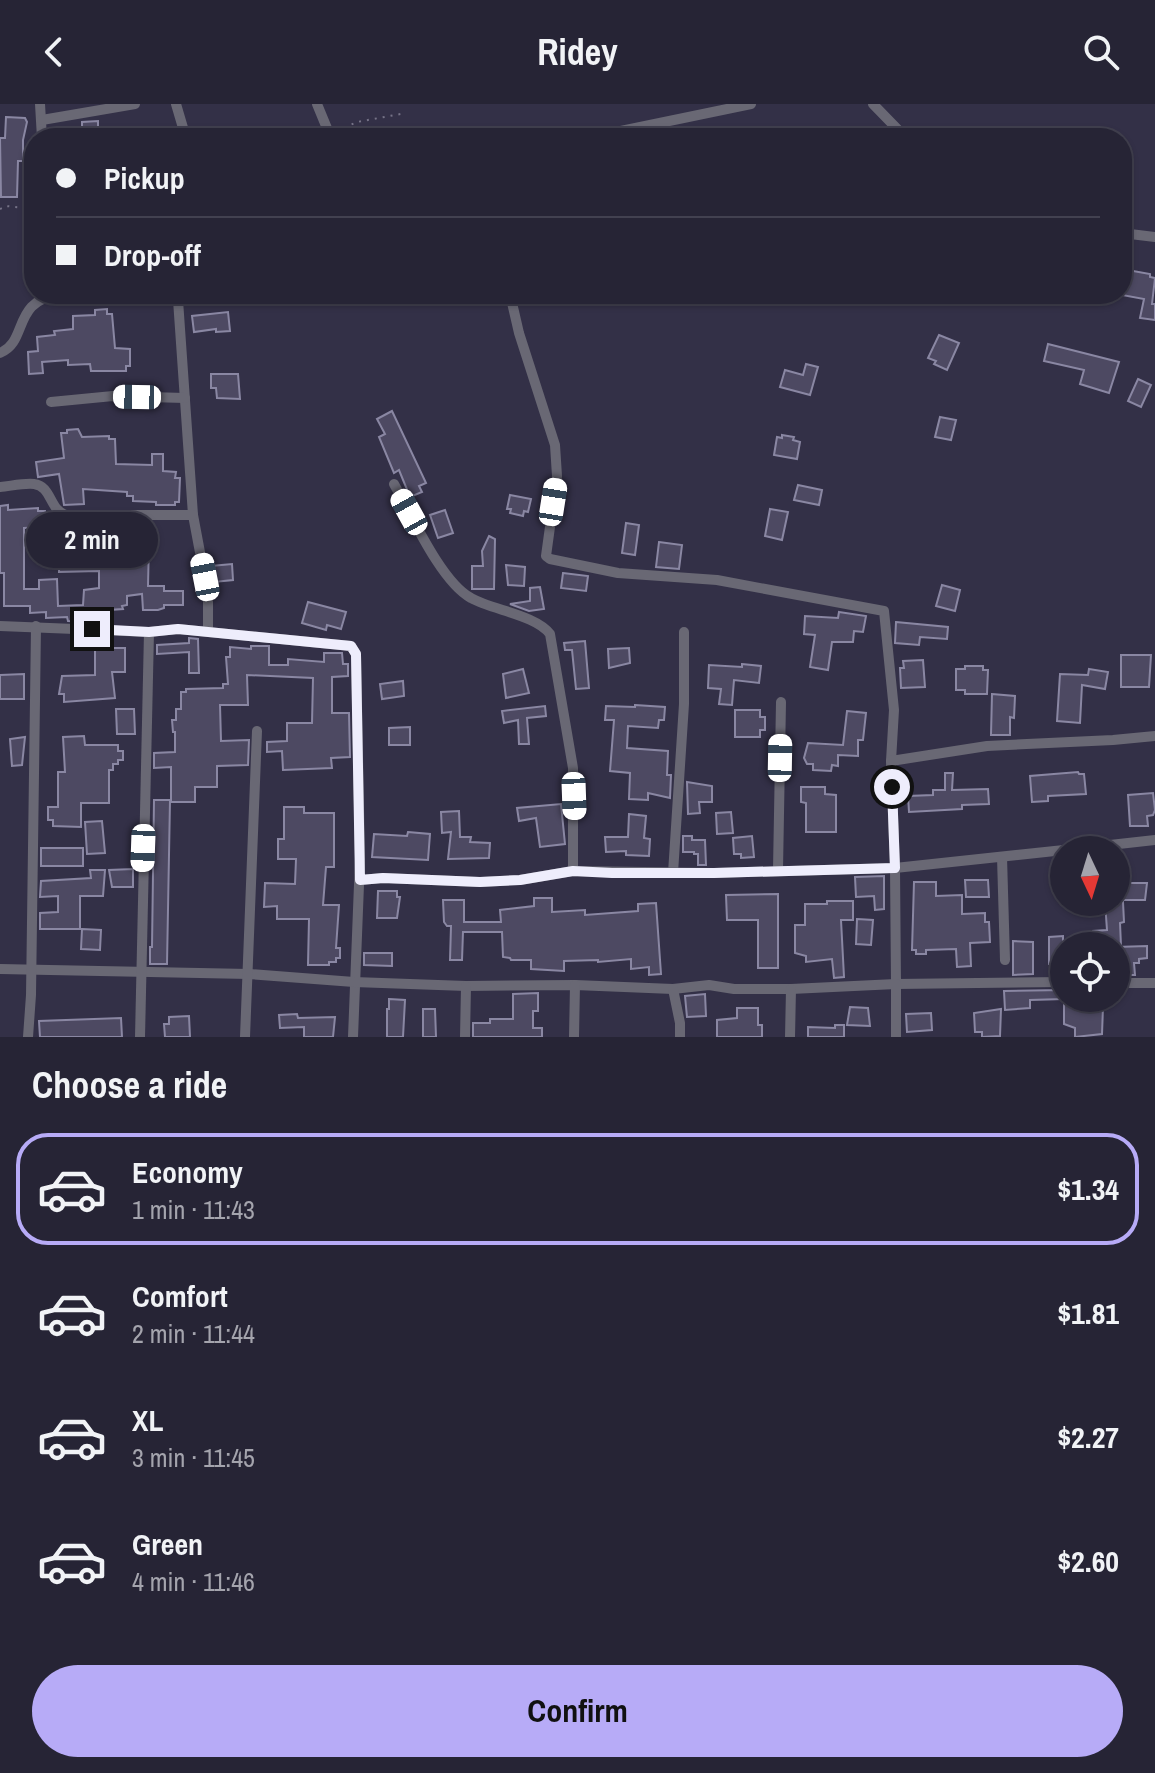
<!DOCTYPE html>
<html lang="en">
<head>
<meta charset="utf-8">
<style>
  body { margin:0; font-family:"Archivo Narrow",sans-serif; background:#323041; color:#f1f3f6; height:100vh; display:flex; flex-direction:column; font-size:30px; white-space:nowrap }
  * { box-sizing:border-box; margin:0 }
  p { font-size:26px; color:#a4a4ad }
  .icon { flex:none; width:44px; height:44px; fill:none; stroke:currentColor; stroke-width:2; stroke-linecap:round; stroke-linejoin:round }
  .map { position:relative; height:933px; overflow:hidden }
  .side { display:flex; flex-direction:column; background:#262435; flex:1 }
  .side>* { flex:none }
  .guide { position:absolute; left:24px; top:24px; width:1108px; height:176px; border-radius:32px; box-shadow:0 2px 6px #0004,0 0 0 2px #424150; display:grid; align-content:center; height:176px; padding:0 32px; background:#262435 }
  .needle { width:52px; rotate:176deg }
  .controls { position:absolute; left:1050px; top:732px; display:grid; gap:16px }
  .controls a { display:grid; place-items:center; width:80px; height:80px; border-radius:50%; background:#262435; box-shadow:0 2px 6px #0004,0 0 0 2px #424150; font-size:40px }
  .end { position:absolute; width:36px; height:36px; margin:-18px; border:10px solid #eeedfc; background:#111; box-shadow:0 0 0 4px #111 }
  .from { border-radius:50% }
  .bubble { position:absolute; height:56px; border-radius:28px; background:#262435; box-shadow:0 2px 6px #0004,0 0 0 2px #424150; font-size:26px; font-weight:700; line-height:56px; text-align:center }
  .car { position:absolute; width:24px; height:48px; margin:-24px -12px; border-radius:10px; box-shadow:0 0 6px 2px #0007; background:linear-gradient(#fff 24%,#345 0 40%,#fff 0 76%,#345 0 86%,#fff 0) }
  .guide b { display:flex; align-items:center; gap:28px; height:76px; font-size:30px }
  .guide b+b { border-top:2px solid #424150 }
  .guide i { width:20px; height:20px; background:#f1f3f6 }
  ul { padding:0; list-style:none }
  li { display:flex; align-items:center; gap:24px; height:112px; margin:0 16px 12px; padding:0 16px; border:4px solid transparent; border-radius:32px }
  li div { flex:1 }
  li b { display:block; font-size:30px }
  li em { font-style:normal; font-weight:700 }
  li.selected { border-color:#b7abf7 }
  li>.icon { width:72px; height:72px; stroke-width:1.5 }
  h2 { padding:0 32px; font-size:36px; line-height:96px }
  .primary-button { display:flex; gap:16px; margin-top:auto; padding:16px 32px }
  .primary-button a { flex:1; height:92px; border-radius:48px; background:#b7abf7; color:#111; font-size:32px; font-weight:700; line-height:92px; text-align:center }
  header { display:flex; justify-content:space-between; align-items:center; height:104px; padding:0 32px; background:#262435; font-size:36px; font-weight:700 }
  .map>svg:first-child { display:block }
  .building { fill:#4d4962; stroke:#8a87a3; stroke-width:2 }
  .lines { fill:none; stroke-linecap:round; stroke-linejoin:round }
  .path { stroke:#767387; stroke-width:2; stroke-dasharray:2 6; stroke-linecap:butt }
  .minor { stroke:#696874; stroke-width:10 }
  .route { stroke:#eeedfc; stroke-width:10 }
</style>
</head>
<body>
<header><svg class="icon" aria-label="back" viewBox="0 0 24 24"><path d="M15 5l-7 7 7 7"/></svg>Ridey<svg class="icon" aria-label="search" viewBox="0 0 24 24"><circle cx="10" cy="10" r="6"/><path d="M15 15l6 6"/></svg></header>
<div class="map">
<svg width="1155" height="933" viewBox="0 0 1155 933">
  <rect width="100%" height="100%" fill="#333047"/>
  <!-- building -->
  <g class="building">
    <polygon points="6,13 25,14 27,18 23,36 23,57 18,57 17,93 1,93 0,34 5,34"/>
    <polygon points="98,17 98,26 107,26 108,34 50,34 50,29 82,23 82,18"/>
    <polygon points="1122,165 1150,170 1150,173 1155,174 1152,200 1155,200 1155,216 1140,214 1144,195 1122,191"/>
    <polygon points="107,205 107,210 112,210 115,244 130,245 130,262 126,262 126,267 91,267 90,260 68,261 68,256 42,258 43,269 29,270 28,248 38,247 37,233 55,231 54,227 73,225 73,212 95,211 95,206"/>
    <polygon points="228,208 230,227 216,228 216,225 194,228 192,212"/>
    <polygon points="939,231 959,239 947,266 934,260 936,257 928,254"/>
    <polygon points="1048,240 1119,258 1109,289 1080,280 1084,266 1044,257"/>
    <polygon points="806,260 818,263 810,291 780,283 785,266 803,271"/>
    <polygon points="211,270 238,270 240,295 217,294 216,284 211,284"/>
    <polygon points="1138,275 1151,281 1141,303 1128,297"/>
    <polygon points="392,307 426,379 419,382 422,388 410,393 399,366 394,369 379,333 385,330 377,315"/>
    <polygon points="940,313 956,316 951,336 935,333"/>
    <polygon points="78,325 82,333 109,332 109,335 115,335 116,360 152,361 152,350 163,350 163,367 176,368 175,374 180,374 179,398 175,398 175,401 156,401 156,398 133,397 133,392 127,392 127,388 83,385 84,400 64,401 59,370 38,373 36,358 64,354 61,329 67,329 67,326"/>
    <polygon points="782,331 794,333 793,336 800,338 797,355 774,351 777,333 782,334"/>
    <polygon points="798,381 822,386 819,401 794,396"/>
    <polygon points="510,391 531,395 528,408 524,407 523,412 510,409 511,405 507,405"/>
    <polygon points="8,401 8,406 38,404 38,407 45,407 46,423 24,424 24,485 39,485 39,476 57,475 58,502 83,501 84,486 99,484 99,467 59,468 60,427 90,426 91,442 119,441 118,420 129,419 130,437 149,438 148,482 164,482 164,487 183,487 183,501 164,501 164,504 158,506 143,506 142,490 127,492 127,501 122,502 123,505 94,507 94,518 68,517 67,513 46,514 46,508 30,509 30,502 4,502 4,469 0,469 0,402"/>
    <polygon points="770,405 788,408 782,436 765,432"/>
    <polygon points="445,406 453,429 438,434 430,411"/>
    <polygon points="626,419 639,421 635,451 622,449"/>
    <polygon points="489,432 495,435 494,485 472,485 472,462 483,462 482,447"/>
    <polygon points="659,438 682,441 679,465 656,463"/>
    <polygon points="232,460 233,476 214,478 211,462"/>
    <polygon points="506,461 525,463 524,482 508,481"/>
    <polygon points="563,469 588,472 586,487 561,484"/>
    <polygon points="942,481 960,486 955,507 936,502"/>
    <polygon points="540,483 544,505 529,507 510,500 530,497 530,484"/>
    <polygon points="308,498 346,508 341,525 327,521 326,526 302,519"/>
    <polygon points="839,508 866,512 863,528 854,527 853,538 832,538 828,566 810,563 815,531 804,530 805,512 838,514"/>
    <polygon points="896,518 948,523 947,535 920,533 919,541 895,539"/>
    <polygon points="189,534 198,535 199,569 189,569 189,548 157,550 157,541 189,539"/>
    <polygon points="585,537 589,584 576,585 572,546 565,546 564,539"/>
    <polygon points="251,542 269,542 269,561 288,561 288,555 324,558 324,549 342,549 343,560 348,560 348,572 332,573 332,609 349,609 350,653 331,654 332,664 283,666 282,647 267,648 267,638 287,637 287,619 312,619 313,574 247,571 248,601 220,601 221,637 249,636 248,661 217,662 217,683 195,683 195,698 171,698 171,663 154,664 154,649 175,648 175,628 173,628 172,616 176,616 176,605 181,605 181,588 186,588 186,585 223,584 223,580 228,580 226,553 230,553 230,543 251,545"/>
    <polygon points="95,544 125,544 125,568 112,568 115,594 64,598 64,590 59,590 62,572 95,571"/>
    <polygon points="629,544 630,559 609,564 608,545"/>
    <polygon points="1121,551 1151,551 1149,583 1121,583"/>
    <polygon points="923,556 925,583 901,584 900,564 904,564 903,557"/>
    <polygon points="742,560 761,562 759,579 734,576 732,601 719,600 721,585 708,584 709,561 742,563"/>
    <polygon points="965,562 983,562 983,566 988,566 987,590 965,590 965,586 956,586 956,565 965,565"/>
    <polygon points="523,565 529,589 506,594 503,570"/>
    <polygon points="1089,565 1108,568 1105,585 1082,581 1080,619 1057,617 1060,570 1088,571"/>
    <polygon points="24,570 24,595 0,595 0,571"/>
    <polygon points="403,577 404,592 382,595 380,580"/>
    <polygon points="992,590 1015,592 1014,614 1010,613 1010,631 991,631"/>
    <polygon points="635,601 665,603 664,616 659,616 658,624 628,622 627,644 668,647 667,671 671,671 670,694 648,689 648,696 629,695 630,669 610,667 614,616 605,616 606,602 635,603"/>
    <polygon points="545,602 546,612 527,614 529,640 519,640 518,616 504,619 502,607"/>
    <polygon points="116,605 134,605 135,630 117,630"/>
    <polygon points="735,606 760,606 760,613 765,613 765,626 760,626 760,633 735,633"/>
    <polygon points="847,607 866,609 863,636 858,636 858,652 838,651 838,662 832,661 831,667 813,666 813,660 807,660 804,654 808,639 843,641"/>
    <polygon points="410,623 410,641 389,641 389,624"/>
    <polygon points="84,632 85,641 118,641 118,647 123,647 123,656 118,656 118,660 113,660 113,666 109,666 109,699 81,699 81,723 53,722 53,716 48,716 48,703 58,703 58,668 65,668 63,633"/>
    <polygon points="25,633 22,661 12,662 10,635"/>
    <polygon points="1078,668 1079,670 1084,670 1086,690 1048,692 1048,697 1032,698 1030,672"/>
    <polygon points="945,669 953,669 952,686 988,685 989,700 962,701 962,705 909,708 908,692 933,691 933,686 945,686"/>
    <polygon points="687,678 712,682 712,698 699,698 700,709 688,710"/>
    <polygon points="801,683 825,683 825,690 836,691 836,728 806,728 806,699 801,698"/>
    <polygon points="1153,689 1155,706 1153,711 1147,712 1148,722 1130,722 1128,691"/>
    <polygon points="154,696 170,696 167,860 150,860 150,843 152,843"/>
    <polygon points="561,700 565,740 540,743 536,714 519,717 517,704"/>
    <polygon points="284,703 304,703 304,709 334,709 334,763 326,763 323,801 339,801 336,844 340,844 340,854 336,854 336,858 329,858 329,861 308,861 309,815 277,815 277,802 264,803 265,779 295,780 296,755 278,755 278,735 284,735"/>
    <polygon points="459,707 460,733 471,733 470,738 490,739 489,754 448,755 451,728 442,729 441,708"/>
    <polygon points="731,708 733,729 717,730 716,709"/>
    <polygon points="629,710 646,712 644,734 650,735 649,752 626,751 626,747 606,748 605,733 628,733"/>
    <polygon points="102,717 105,749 87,750 85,718"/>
    <polygon points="408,728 430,730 428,756 372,753 374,730 407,732"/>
    <polygon points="683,732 692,732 692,736 705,736 706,761 698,761 698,750 694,750 694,748 683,748"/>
    <polygon points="752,732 754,753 741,754 741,750 734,750 733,734"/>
    <rect x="41" y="744" width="42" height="18"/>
    <polygon points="133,765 133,783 112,783 109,766"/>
    <polygon points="90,766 105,766 103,792 80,792 80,825 40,825 40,809 58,808 58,792 40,793 41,777 91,774"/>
    <polygon points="884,772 884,805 875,806 874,792 856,793 855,773"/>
    <polygon points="965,776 988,776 989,793 966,793"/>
    <polygon points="914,778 936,778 936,792 962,791 962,810 985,809 985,818 989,818 990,838 970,839 971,862 957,863 956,845 926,846 926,850 916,850 916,846 912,846"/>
    <polygon points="1116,779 1147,779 1145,796 1116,796"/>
    <polygon points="378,787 397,787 397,793 400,793 397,814 377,814"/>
    <polygon points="778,790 778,864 758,864 758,816 727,816 726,791"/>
    <polygon points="534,794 552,794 552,808 585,806 585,811 638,807 638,800 656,799 661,870 649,871 649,863 631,865 631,855 598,858 598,856 564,857 564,867 531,865 531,856 511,856 510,854 503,853 502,828 463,828 462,856 450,856 451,822 447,822 444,818 443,796 464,796 464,818 501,818 500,806 534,802"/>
    <polygon points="827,797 853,797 853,816 841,816 844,873 834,874 832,855 806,858 806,852 795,849 795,821 805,821 805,800 827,800"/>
    <polygon points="1105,798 1123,798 1124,818 1120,819 1121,842 1093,842 1093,827 1107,826"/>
    <polygon points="857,815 873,816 871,841 856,840"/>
    <polygon points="82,825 101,826 100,846 81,845"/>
    <polygon points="1063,832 1063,860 1049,860 1049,833"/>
    <polygon points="1013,837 1033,838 1033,870 1013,871"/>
    <polygon points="1147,842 1147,854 1139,855 1139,859 1134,859 1135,871 1125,871 1124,858 1116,858 1116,843"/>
    <polygon points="364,849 392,849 392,862 364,861"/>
    <polygon points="1064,886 1064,895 1030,896 1030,904 1005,906 1004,887"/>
    <polygon points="538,889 538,907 533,907 533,924 542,924 542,933 473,933 473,919 490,919 490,915 513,915 513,890"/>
    <polygon points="705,890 706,912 687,913 685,892"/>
    <polygon points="1064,894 1072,894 1073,898 1089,899 1089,903 1103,903 1102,930 1075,933 1075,924 1064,920"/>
    <polygon points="389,895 405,896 403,933 387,933 387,905 389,905"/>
    <polygon points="850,903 868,904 870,922 847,921"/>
    <polygon points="737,904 758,904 758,921 762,921 762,933 717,933 717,916 737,914"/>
    <polygon points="423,905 435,905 436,933 423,933"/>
    <polygon points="1001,905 1000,932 982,933 982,928 975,928 974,909"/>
    <polygon points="931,909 932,926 907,928 906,910"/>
    <polygon points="297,910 298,914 335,913 333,933 304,933 304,923 280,924 279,911"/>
    <polygon points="189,912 190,933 165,933 164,920 169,920 169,913"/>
    <polygon points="121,914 122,933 40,933 39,917"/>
    <polygon points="835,921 844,921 844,933 808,933 808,923 835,924"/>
  </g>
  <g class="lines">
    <!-- path -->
    <g class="path">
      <polyline points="337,27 357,18 406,9"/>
      <polyline points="0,105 6,102 34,105"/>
    </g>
    <!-- minor -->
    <g class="minor">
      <polyline points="40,0 42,34"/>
      <polyline points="176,0 186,34"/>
      <polyline points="317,0 331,34"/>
      <polyline points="873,0 906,34"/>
      <polyline points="42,16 135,0"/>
      <polyline points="587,34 751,0"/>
      <polyline points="1122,129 1155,133"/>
      <polyline points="126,190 178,196 213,190"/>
      <polyline points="510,190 519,229 555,341 557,372 546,452 550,455 618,469 717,476 884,507 894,606 891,657 895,764 896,880 1064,878"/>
      <polyline points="178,196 193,411 208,491 208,528"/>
      <path d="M0 249C29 237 11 197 60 190"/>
      <polyline points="51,298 113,292 185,294"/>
      <path d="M394 380C411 410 441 478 471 494 492 506 536 511 550 530L573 664V767"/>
      <path d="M0 383C11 382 23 379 34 380 52 382 49 406 66 411H193"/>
      <polyline points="0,522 149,528 178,525 351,542 356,550 360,755 353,933"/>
      <polyline points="891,657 987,642 1113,636 1155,632"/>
      <polyline points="1065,746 1155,736"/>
      <polyline points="1002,753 1005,856"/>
      <polyline points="778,766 781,598"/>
      <polyline points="673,769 684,600 684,528"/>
      <polyline points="360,776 383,774 480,778 520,776 573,767 714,769 895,764 1064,746"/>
      <polyline points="0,865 249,870 354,878 466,882 575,881 673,885 709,881 734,885 791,885 896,880 896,933"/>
      <polyline points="1116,879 1155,879"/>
      <polyline points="673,885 680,919 680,933"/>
      <polyline points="28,933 31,891 36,522"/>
      <polyline points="140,933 149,528"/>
      <polyline points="245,933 257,627"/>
      <polyline points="465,933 466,882"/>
      <polyline points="574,933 575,881"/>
      <polyline points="790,933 791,885"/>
    </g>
  </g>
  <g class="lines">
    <!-- route -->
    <polyline class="route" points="92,525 149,528 178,525 351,542 356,550 360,776 383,774 480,778 520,776 573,767 612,769 714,769 895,764 892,683"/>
  </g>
</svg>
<div class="controls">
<a><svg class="needle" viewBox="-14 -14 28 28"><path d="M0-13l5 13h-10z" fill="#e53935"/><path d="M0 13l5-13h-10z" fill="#a4a4ad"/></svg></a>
<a><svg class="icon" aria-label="locate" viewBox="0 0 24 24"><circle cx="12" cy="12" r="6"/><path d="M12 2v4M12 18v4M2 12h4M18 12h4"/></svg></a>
</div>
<i class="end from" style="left:892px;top:683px"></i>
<i class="end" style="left:92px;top:525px"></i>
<div class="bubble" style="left:26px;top:408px;width:132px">2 min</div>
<i class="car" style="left:137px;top:293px;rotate:271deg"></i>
<i class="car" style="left:553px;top:398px;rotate:9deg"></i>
<i class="car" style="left:409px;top:408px;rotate:331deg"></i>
<i class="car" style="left:205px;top:473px;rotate:349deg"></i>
<i class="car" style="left:780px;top:654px;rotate:1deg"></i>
<i class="car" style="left:574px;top:692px;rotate:178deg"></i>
<i class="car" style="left:143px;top:744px;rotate:182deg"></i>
<div class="guide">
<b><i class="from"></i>Pickup</b>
<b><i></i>Drop-off</b>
</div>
</div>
<section class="side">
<h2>Choose a ride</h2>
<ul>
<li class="selected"><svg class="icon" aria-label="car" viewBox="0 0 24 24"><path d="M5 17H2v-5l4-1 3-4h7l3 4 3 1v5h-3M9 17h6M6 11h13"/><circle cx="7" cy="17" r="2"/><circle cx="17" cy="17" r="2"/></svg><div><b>Economy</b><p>1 min · 11:43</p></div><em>$1.34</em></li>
<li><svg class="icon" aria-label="car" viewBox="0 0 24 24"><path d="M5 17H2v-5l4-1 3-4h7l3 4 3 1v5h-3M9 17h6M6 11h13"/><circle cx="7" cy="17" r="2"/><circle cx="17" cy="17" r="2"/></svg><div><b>Comfort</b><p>2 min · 11:44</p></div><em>$1.81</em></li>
<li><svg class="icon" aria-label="car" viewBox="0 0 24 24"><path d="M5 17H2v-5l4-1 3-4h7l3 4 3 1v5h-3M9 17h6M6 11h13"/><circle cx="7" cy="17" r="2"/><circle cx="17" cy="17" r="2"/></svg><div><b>XL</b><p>3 min · 11:45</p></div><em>$2.27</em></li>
<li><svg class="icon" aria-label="car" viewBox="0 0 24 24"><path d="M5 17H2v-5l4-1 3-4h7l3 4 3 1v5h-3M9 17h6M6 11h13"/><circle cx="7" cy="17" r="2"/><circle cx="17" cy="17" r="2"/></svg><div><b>Green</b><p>4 min · 11:46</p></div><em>$2.60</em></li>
</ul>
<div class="primary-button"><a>Confirm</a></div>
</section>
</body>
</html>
